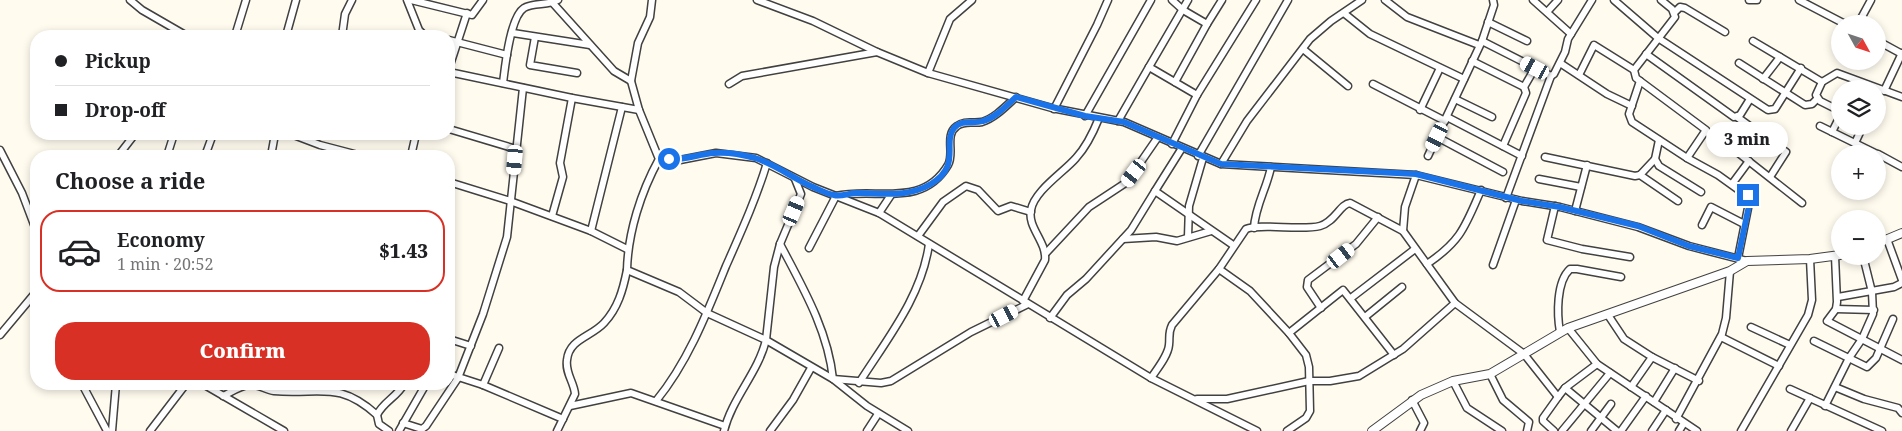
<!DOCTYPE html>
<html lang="en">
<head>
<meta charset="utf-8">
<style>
  body { margin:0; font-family:"Noto Serif",serif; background:#f2f2f2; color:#202124; height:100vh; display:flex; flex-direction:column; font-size:19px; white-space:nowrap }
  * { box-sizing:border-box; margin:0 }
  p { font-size:16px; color:#757577 }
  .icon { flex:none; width:28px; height:28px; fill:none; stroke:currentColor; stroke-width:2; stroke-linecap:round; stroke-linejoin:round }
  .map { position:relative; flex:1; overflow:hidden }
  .drawer { position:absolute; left:30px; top:150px; width:425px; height:240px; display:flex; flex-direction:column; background:#fff; border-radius:20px; box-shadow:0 2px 8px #0003 }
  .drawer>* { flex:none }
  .hud { position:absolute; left:30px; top:30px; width:425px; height:110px; border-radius:20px; box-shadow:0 2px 8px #0003; display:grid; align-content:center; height:110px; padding:0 25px; background:#fff }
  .needle { width:32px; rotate:130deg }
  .fabs { position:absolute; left:1831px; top:15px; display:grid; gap:10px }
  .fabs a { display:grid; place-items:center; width:55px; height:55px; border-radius:50%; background:#fff; box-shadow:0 2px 8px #0003; font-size:25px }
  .end { position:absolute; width:22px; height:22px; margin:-11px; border:6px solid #1a73e8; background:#fff; box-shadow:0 0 0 2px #fff }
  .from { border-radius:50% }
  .bubble { position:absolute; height:35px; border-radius:18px; background:#fff; box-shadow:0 2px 8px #0003; font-size:16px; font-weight:800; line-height:35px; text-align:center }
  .car { position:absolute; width:15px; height:30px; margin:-15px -8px; border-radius:6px; box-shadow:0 0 4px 1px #0007; background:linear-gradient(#fff 24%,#345 0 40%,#fff 0 76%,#345 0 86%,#fff 0) }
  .hud b { display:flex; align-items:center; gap:18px; height:48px; font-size:19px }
  .hud b+b { border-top:1px solid #e0e0e0 }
  .hud i { width:12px; height:12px; background:#202124 }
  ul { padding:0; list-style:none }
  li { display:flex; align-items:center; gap:15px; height:82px; margin:0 10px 8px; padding:0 15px; border:2px solid #e0e0e0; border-radius:20px }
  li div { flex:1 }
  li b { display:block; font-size:19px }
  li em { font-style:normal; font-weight:800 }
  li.current { border-color:#d93025 }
  li>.icon { width:45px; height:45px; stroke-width:1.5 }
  h2 { padding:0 25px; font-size:22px; line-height:60px }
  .primary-button { display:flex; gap:10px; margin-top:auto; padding:10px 25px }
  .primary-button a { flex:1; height:58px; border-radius:20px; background:#d93025; color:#fff; font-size:20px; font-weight:800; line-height:58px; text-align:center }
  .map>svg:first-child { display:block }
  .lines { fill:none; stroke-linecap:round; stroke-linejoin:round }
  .minor-casing { stroke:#414141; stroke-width:9 }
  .tertiary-casing { stroke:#414141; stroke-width:10 }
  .minor { stroke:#fff; stroke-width:6 }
  .tertiary { stroke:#fff; stroke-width:8 }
  .route { stroke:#1a73e8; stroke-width:6 }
</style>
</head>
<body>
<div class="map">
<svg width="1902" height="431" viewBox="0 0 1902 431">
  <rect width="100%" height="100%" fill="#fffbef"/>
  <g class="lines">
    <defs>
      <g id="minor">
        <polyline points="130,0 142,10 187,36"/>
        <polyline points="407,0 419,30 423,34 433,36"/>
        <polyline points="411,0 472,15 483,0"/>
        <path d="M652 0 650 17 638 43 631 81 639 110 659 159C641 192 628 232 627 270L679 292 707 313 766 340C758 373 732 398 724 431"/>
        <polyline points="757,0 813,21 877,52 928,73 1052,108 1124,122 1221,164 1416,175 1522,201 1560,207 1638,227 1689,246 1747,261"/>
        <polyline points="1172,0 1183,10 1207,24 1222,0"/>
        <polyline points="1188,0 1149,67 1197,95"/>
        <polyline points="1385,0 1407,17 1479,45"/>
        <polyline points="1533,0 1571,34"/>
        <polyline points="1614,0 1658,38 1768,110 1775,109 1801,68"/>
        <polyline points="1661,0 1672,9 1675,17 1634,70 1636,78 1706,130 1687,158"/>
        <polyline points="1749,0 1757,0"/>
        <polyline points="1799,0 1845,24"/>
        <polyline points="551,1 614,71 631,81"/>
        <polyline points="1547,12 1558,0"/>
        <polyline points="1675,12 1680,7 1685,8 1725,32"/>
        <polyline points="1345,14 1370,34 1464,79"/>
        <polyline points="1488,22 1527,41"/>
        <polyline points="1858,24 1871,0"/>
        <polyline points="513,33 590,45"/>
        <polyline points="235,36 246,0"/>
        <polyline points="286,36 296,0"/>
        <polyline points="342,36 345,14 352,0"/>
        <polyline points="535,37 530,65 577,73"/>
        <polyline points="449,40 507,55"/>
        <polyline points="1482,41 1494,5 1493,0"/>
        <polyline points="1753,41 1822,82"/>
        <polyline points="1878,41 1902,54"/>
        <polyline points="1303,49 1348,86"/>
        <polyline points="1646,54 1734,117 1740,115 1750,99"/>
        <polyline points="1472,61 1524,87 1535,68"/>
        <polyline points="1560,63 1607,94 1632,106"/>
        <polyline points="1739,63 1805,105 1812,104 1817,99"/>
        <polyline points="449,68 467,13"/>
        <polyline points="449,72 572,98 639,110"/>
        <polyline points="928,73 950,19 972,0"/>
        <polyline points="1579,75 1594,45 1634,70"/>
        <polyline points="1763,79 1780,57"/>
        <polyline points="1640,81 1629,114 1632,122 1687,158 1718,175 1750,198 1738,258"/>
        <polyline points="1175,82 1207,24"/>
        <path d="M503 83C505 67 510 17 524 8 534 2 548 6 558 0"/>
        <polyline points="729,84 742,76 877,52"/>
        <polyline points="1373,84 1445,121"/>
        <polyline points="1854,89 1857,82"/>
        <polyline points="1884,91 1902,53"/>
        <polyline points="1455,99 1492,117"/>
        <polyline points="1054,109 1097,25 1108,0"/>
        <polyline points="1420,110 1440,68"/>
        <polyline points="1840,111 1820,101 1816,95 1822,82 1837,73 1902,97"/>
        <polyline points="1085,116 1151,0"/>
        <polyline points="1447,117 1522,156"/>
        <polyline points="1737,117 1786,152 1770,177"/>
        <polyline points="1118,121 1149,67"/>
        <polyline points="1820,126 1877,154"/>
        <polyline points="449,129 516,149"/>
        <polyline points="1706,132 1727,144 1802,203"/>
        <polyline points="1832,132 1840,116"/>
        <polyline points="291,134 320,145 362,156"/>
        <polyline points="1437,137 1503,172"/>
        <polyline points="1659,140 1655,159 1659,166 1701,192"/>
        <polyline points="1855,143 1863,126"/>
        <polyline points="1172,144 1197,95 1256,0"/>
        <polyline points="1503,146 1526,93 1524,87"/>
        <polyline points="1182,148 1155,191 1233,245"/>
        <polyline points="0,150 22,193 36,230"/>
        <polyline points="1878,154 1902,167"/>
        <polyline points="118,156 135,134"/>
        <polyline points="167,156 174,134"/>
        <polyline points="205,156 213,134"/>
        <polyline points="271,156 275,134"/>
        <polyline points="411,156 416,134"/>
        <polyline points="1198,156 1288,0"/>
        <polyline points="1428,156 1482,41 1551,76 1554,74 1565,52 1568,39 1592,0"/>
        <polyline points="1545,157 1635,176 1640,175 1655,159"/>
        <polyline points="659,159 680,160 716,153 756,158 813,187 879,213 1151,378 1257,431"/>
        <polyline points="1221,164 1247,121 1310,39 1331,21 1362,0"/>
        <polyline points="1640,175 1678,201"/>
        <polyline points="795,179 801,194 780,244 774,267 766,340 833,379 881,383 891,381 971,332 1028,304"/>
        <polyline points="1539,179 1581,187"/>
        <polyline points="449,182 510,201 591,231 627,249"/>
        <polyline points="1732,184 1749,161"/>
        <polyline points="1506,198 1551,76"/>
        <polyline points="1555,206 1547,240 1582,249 1630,257"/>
        <polyline points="1575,211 1587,165"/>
        <polyline points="879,213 891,195"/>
        <polyline points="552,216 563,177 560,163 572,98"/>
        <polyline points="1702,225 1711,207 1744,224"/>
        <path d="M1254 228C1255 206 1267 188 1271 167"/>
        <polyline points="591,231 622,107"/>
        <polyline points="1403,231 1405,207 1416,175"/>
        <polyline points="918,236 943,202 966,186 978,190 998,211 1011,206 1031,212"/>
        <polyline points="1188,237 1189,206 1203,158"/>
        <polyline points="1123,239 1156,237 1177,241 1211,231"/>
        <polyline points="1887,239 1902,280"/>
        <path d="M780 244C802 286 828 330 833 379L867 406 908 431"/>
        <path d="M809 248 836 196C875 187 922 209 948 165 955 153 944 135 957 126 965 120 973 124 982 122 995 118 1006 106 1016 97"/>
        <polyline points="1046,253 1089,207 1127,182 1158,137"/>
        <polyline points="1835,256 1837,302 1836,309 1827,321 1902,360"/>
        <path d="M1427 264C1461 241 1465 227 1481 190"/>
        <polyline points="1493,265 1516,200"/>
        <polyline points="1219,269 1250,291 1289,333 1306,355 1309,367 1310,411 1306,418 1287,431"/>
        <polyline points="1838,297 1894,287 1902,283"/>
        <polyline points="1351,298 1415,249"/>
        <path d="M1023 301 1045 260C1047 242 1027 227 1031 210 1034 191 1064 172 1076 158 1087 146 1093 133 1099 118"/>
        <polyline points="1321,308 1307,287 1308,280 1356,244 1378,217"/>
        <polyline points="1836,309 1874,310"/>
        <polyline points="1608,315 1624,339 1652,357 1631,387"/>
        <polyline points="1365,317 1402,287"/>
        <polyline points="1050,318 1067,295 1086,279 1131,230 1155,191"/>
        <polyline points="1751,327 1790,345"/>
        <polyline points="1568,328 1597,364 1697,431"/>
        <path d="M1560 332C1557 315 1556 282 1570 269H1577L1621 277"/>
        <polyline points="1289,333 1343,290 1394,355"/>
        <polyline points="0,335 36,292"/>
        <polyline points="1721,337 1779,366"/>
        <polyline points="449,339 471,346"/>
        <polyline points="1814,341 1867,367 1876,358 1893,319"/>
        <polyline points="1652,357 1699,381"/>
        <polyline points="449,374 483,385 563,419"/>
        <polyline points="1490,374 1503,400 1529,422 1527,431"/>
        <polyline points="458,378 483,314 507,237 523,88"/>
        <path d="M1151 378C1157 369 1168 356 1169 345 1170 337 1168 333 1172 325L1219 269 1246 229C1261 223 1301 231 1320 226 1335 222 1340 204 1350 203L1403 231 1455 303 1524 354 1558 397 1565 388 1597 364"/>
        <polyline points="1453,381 1467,408 1502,431"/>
        <path d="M859 383C887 339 922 296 929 244"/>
        <polyline points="82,384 107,431"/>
        <polyline points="203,384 284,431"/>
        <polyline points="483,385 499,348"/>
        <polyline points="1835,387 1864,399 1898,408 1902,413"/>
        <polyline points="1565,388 1617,431"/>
        <polyline points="1790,389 1882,431"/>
        <path d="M223 396C231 392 240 386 248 385 258 383 265 390 274 391 320 395 338 380 377 415"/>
        <polyline points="1197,399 1227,399 1309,381 1330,381 1359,376 1403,349 1455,303"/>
        <polyline points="1412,400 1424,423 1420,431"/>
        <path d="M656 401C688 362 707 313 726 266 741 232 756 199 767 163"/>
        <polyline points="1654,402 1675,368"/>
        <polyline points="570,406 631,393 725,426"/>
        <polyline points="1825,406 1849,358 1862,339 1873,314 1872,292 1863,256"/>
        <polyline points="1676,419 1722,334 1726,318 1730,271"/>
        <polyline points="403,423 422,429 426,426 458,378"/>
        <polyline points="112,431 116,384"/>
        <polyline points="150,431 186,384"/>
        <path d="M389 431 379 424 377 415C383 402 397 397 404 384"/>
        <polyline points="399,431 426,384"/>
        <path d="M557 431 575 394C574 382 565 373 567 360 569 339 591 337 604 323 618 308 623 290 627 270"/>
        <polyline points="770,431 793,400 811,368"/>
        <polyline points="867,431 878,414"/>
        <polyline points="1554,431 1543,421 1543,418 1558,397"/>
        <polyline points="1562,431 1610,373"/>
        <polyline points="1591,431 1611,404"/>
        <polyline points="1621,431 1646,396"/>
        <polyline points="1652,431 1666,410"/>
        <polyline points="1679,431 1684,423"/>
        <polyline points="1741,431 1808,315 1812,300 1810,259"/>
        <polyline points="1791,431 1810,398"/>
      </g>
      <g id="tertiary">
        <polyline points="1878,243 1902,233"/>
        <polyline points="1372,431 1421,395 1453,381 1490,374 1568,328 1730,271 1747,261 1810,259 1840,255"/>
      </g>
    </defs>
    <!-- minor casing -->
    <use href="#minor" class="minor-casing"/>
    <!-- tertiary casing -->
    <use href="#tertiary" class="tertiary-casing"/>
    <!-- minor -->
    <use href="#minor" class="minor"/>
    <!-- tertiary -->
    <use href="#tertiary" class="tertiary"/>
  </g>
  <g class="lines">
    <!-- route -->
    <path class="route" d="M669 159C685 160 699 154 714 153 726 152 744 155 755 158 775 164 794 179 813 187 820 190 827 194 834 195 841 197 849 193 857 193 883 193 907 198 931 184 962 165 942 144 954 128 962 119 973 124 983 121 995 118 1006 106 1016 97L1085 116 1124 122 1221 164 1416 174 1522 201 1560 207 1638 226 1689 246 1738 258 1750 201 1748 195"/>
  </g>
</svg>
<div class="fabs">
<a><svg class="needle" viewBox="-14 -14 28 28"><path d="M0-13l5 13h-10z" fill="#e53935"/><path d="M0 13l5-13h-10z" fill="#757577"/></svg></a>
<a><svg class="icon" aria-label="layers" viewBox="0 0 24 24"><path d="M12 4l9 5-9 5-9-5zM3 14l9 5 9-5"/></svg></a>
<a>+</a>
<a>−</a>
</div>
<i class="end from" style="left:669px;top:159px"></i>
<i class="end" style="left:1748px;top:195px"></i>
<div class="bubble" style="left:1706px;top:122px;width:82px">3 min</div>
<i class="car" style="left:1535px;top:68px;rotate:298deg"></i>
<i class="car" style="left:1437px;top:137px;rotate:206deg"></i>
<i class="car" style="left:515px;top:160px;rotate:185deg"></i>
<i class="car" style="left:1134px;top:173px;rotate:217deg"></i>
<i class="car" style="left:794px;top:211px;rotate:23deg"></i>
<i class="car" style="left:1341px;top:256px;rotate:52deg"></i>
<i class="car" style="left:1004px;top:316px;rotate:63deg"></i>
<div class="hud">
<b><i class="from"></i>Pickup</b>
<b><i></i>Drop-off</b>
</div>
<section class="drawer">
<h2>Choose a ride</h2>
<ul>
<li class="current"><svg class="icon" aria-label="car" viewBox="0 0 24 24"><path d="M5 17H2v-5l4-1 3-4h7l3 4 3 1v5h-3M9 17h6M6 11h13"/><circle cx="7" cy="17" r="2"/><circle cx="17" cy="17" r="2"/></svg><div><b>Economy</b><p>1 min · 20:52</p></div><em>$1.43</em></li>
</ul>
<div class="primary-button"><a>Confirm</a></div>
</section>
</div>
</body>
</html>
